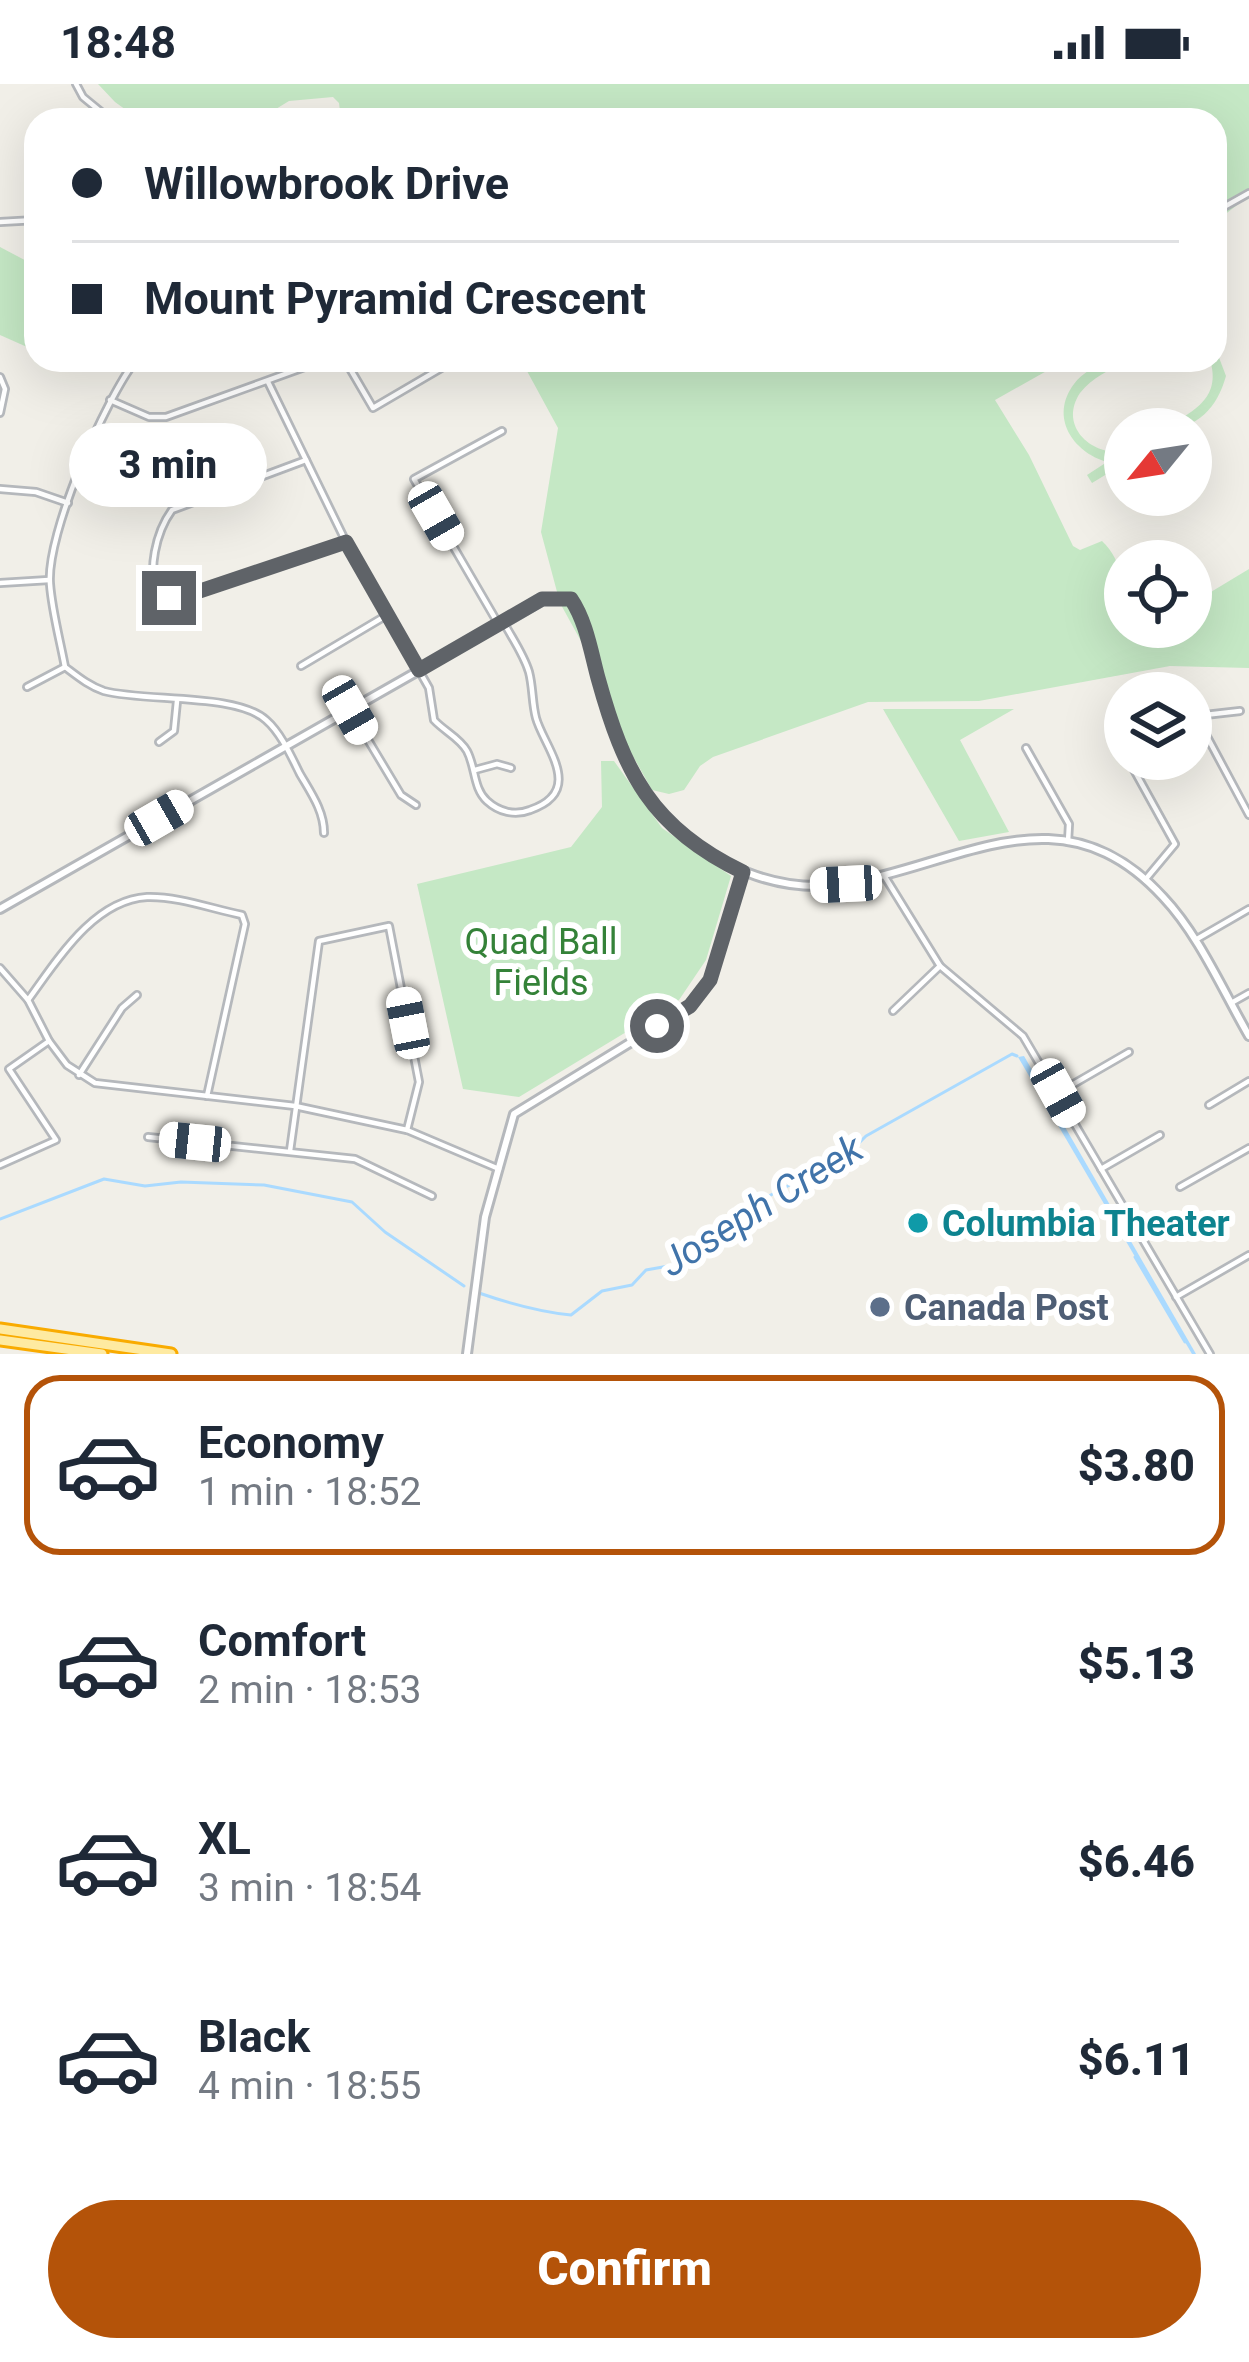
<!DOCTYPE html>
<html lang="en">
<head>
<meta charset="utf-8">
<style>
  body { margin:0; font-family:Roboto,sans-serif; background:#f2f2f3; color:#1f2937; height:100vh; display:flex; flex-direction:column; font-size:45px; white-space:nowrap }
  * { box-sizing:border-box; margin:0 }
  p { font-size:39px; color:#747a83 }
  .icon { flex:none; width:66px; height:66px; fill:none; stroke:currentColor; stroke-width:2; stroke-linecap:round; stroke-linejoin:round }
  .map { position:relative; height:1270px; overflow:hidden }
  .side { display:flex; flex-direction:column; background:#fff; flex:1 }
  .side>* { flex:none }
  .hud { position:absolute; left:24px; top:24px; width:1203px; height:264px; border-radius:36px; box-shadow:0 12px 48px #0002; display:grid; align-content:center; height:264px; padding:0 48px; background:#fff }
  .needle { width:78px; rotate:240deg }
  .tools { position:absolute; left:1104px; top:324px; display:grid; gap:24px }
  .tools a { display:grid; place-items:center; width:108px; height:108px; border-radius:50%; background:#fff; box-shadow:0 12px 48px #0002; font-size:60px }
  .end { position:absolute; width:54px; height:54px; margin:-27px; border:15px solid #5f6368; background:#fff; box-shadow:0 0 0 6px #fff }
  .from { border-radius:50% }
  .bubble { position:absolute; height:84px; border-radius:42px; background:#fff; box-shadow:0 12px 48px #0002; font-size:39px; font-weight:800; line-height:84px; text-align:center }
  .car { position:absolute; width:36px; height:72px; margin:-36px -18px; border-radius:15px; box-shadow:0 0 9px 3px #0007; background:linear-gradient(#fff 24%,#345 0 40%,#fff 0 76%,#345 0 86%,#fff 0) }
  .hud b { display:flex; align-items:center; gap:42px; height:114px; font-size:45px }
  .hud b+b { border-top:3px solid #e0e1e3 }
  .hud i { width:30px; height:30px; background:#1f2937 }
  ul { padding:21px 0 0; list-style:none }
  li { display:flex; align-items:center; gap:36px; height:180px; margin:0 24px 18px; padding:0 24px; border:6px solid transparent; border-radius:36px }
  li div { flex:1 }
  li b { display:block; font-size:45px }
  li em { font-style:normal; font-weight:800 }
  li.current { border-color:#b45309 }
  li>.icon { width:108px; height:108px; stroke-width:1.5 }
  .action { display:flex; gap:24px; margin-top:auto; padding:24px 48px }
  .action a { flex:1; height:138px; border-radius:72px; background:#b45309; color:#fff; font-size:48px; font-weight:800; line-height:138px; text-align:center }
  .status { display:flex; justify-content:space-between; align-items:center; height:84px; padding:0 60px; background:#fff; direction:ltr }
  .status svg { height:33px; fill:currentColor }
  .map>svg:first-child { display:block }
  .green { fill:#c5e8c5 }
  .water { fill:#aadaff }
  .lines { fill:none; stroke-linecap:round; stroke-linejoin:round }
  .stream { stroke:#aadaff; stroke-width:3 }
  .minor-casing { stroke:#b5b8bc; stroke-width:10 }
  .tertiary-casing { stroke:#b5b8bc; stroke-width:12 }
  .trunk-casing { stroke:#f9ab00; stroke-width:15 }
  .minor { stroke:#fff; stroke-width:4.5 }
  .tertiary { stroke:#fff; stroke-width:6 }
  .trunk { stroke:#feeaa1; stroke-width:9 }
  .route { stroke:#5f6368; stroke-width:15 }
  .culture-dot { fill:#0f9aa8; stroke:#fff; stroke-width:4.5 }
  .service-dot { fill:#5c6f8a; stroke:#fff; stroke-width:4.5 }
  .labels { text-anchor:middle; stroke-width:12; stroke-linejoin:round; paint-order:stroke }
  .park-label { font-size:36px; fill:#348238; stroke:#fff }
  .culture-label { font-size:36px; font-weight:bold; fill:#0d838f; stroke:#fff; text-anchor:start }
  .service-label { font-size:36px; font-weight:bold; fill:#4e5e75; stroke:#fff; text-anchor:start }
  .water-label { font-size:39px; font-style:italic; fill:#4174aa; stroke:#fff }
</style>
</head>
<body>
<div class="status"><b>18:48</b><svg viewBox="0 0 49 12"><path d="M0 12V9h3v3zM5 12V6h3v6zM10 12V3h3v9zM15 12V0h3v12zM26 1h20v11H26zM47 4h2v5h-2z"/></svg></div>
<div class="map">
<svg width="1249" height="1270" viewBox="0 0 1249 1270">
  <rect width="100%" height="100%" fill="#f1efe8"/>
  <!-- green -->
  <g class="green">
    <polygon points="98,0 1249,0 1249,112 1215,138 1215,36 341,36 339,19 333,13 289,17 258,36 140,36 115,18"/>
    <polygon points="0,163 36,182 36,267 0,251"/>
    <path d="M1215 263 1226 292C1217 324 1198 345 1163 345 1192 328 1222 315 1210 276H1215Z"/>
    <path d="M521 276H1066L995 316 1029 371 1073 462 1080 466 1102 457C1126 480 1125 512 1125 543H1191V520L1249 485V584L1170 582 979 617 868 618 713 673 700 682 684 706 669 710 652 706 620 649 598 588 560 519 541 448 558 344Z"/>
    <path d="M1106 276H1127C1112 285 1091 294 1080 309 1058 342 1092 373 1125 367V379L1092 399 1087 391 1107 378C1073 368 1049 333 1074 300 1082 289 1095 283 1106 276Z"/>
    <polygon points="883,625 1014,625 960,656 1009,748 959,757"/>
    <polygon points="601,677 614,677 662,744 731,792 706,876 679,916 519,1013 463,1005 417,800 571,763 602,723"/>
  </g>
  <!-- water -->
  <polygon class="water" points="1024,972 1196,1270 1192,1270 1018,973"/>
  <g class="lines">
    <!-- stream -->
    <g class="stream">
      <polyline points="0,1135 104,1095 145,1102 181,1098 264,1101 352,1118 385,1148 464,1202"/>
      <polyline points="1135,1173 1185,1258"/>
      <path d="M479 1209C508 1219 541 1228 571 1231L602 1207 632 1201 646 1186 674 1181C714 1133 794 1101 848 1070L866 1052 1012 970 1017 972"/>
    </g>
    <defs>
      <g id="minor">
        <polyline points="76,0 83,13 111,36"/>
        <polyline points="300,36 304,34"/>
        <polyline points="1215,128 1249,109"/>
        <polyline points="0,138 36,136"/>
        <path d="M136 276C105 316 46 450 50 500 52 527 60 556 65 583 77 592 89 602 104 607 146 618 236 609 266 636 281 649 291 672 300 690 311 709 324 727 324 749"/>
        <polyline points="345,276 373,324 455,276"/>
        <polyline points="0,293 5,305 0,329"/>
        <path d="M268 298 346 458 429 604 434 636C444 647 460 654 467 667 476 684 473 704 487 717 499 728 515 732 530 726 586 707 544 663 536 634 532 619 533 603 529 588 524 571 512 554 504 539L499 541 414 395 502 347"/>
        <polyline points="110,316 149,333 166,333 324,276"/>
        <path d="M306 376 172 426C156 448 147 487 158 512H185L346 458"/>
        <polyline points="0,405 36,408 68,419"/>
        <polyline points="0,499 49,496"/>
        <polyline points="301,582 387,531"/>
        <polyline points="27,603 65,583"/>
        <polyline points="350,626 401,711 416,721"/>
        <polyline points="1191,632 1196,632 1249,731"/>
        <polyline points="1196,632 1240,627"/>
        <polyline points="1125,641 1110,643 1125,669"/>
        <polyline points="159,658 174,647 177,617"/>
        <polyline points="1026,664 1069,740 1068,758"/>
        <polyline points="1128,675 1175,760 1145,796"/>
        <polyline points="475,686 497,680 511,684"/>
        <polyline points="885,793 940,882 1023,952 1210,1270"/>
        <polyline points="1197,855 1249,825"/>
        <polyline points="0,884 28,916 49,957 67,981 95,999 295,1022 407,1046 499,1085"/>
        <path d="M28 916C56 878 93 816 147 813 178 812 212 825 242 831L245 840 207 1012"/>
        <polyline points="1233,918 1249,909"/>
        <polyline points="893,927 940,882"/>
        <polyline points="79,991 122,924 137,911"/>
        <polyline points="1058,1009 1129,968"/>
        <polyline points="1209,1021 1249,997"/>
        <polyline points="148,1053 355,1075 432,1112"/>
        <polyline points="290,1067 319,857 389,842 419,998 407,1046"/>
        <polyline points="0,1081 56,1056 9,985 49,957"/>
        <polyline points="1101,1085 1160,1051"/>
        <polyline points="1180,1103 1249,1064"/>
        <polyline points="1176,1213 1249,1171"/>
      </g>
      <g id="tertiary">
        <path d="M504 539 543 516 571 515C584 534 589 560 595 583 612 642 626 701 674 743 722 786 785 811 850 799 964 778 1063 704 1163 813 1199 851 1223 907 1249 952"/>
        <polyline points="0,825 499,541"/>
        <polyline points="467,1270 485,1133 514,1030 690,922 710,896 742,789"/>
      </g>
      <g id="trunk">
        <polyline points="0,1245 171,1270"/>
        <polyline points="0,1256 102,1270"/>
      </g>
    </defs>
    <!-- minor casing -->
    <use href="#minor" class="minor-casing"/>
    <!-- tertiary casing -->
    <use href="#tertiary" class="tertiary-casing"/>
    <!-- trunk casing -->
    <use href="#trunk" class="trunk-casing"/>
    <!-- minor -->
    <use href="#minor" class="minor"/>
    <!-- tertiary -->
    <use href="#tertiary" class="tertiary"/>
    <!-- trunk -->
    <use href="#trunk" class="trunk"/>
  </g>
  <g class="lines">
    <!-- route -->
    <path class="route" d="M169 514 185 512 346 458 419 586 542 515H571C586 537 591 568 598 594 624 688 651 744 743 788L710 896 690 922 657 942"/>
  </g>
  <!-- markers -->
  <circle class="culture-dot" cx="918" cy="1139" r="12"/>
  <circle class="service-dot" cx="880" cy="1223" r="12"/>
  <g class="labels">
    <!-- park labels -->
    <g class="park-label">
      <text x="541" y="870">Quad Ball<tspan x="541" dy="41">Fields</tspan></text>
    </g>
    <!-- culture labels -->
    <g class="culture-label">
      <text x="942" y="1152">Columbia Theater</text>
    </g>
    <!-- service labels -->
    <g class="service-label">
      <text x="904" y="1236">Canada Post</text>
    </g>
    <!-- water labels -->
    <g class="water-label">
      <text transform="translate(761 1121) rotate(-32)" y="14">Joseph Creek</text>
    </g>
  </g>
</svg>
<div class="tools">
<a><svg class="needle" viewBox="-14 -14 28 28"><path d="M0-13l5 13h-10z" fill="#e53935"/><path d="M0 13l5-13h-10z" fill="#747a83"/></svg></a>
<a><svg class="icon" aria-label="locate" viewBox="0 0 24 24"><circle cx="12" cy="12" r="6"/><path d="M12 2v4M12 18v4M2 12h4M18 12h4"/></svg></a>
<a><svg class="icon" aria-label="layers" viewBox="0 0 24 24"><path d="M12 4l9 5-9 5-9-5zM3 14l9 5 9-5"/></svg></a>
</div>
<i class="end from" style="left:657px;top:942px"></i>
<i class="end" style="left:169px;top:514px"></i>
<div class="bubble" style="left:69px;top:339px;width:198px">3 min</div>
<i class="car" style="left:436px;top:432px;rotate:150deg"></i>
<i class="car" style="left:350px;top:626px;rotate:150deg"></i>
<i class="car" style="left:159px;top:734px;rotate:60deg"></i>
<i class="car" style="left:846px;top:800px;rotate:267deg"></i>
<i class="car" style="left:408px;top:939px;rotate:349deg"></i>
<i class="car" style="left:1058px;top:1009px;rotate:151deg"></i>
<i class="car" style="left:195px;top:1058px;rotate:276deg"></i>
<div class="hud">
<b><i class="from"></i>Willowbrook Drive</b>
<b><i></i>Mount Pyramid Crescent</b>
</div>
</div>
<section class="side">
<ul>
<li class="current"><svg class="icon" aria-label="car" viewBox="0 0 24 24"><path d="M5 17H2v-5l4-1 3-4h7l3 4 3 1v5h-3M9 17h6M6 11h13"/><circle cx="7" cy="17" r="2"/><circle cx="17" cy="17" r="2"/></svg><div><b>Economy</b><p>1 min · 18:52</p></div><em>$3.80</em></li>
<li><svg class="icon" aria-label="car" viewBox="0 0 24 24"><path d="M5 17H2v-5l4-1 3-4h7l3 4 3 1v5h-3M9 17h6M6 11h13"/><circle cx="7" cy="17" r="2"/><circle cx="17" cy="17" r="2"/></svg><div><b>Comfort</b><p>2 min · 18:53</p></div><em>$5.13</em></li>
<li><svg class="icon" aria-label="car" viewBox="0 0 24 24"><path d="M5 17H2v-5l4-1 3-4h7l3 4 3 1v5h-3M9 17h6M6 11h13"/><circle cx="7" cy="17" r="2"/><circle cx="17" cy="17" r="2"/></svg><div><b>XL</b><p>3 min · 18:54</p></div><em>$6.46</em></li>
<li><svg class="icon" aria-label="car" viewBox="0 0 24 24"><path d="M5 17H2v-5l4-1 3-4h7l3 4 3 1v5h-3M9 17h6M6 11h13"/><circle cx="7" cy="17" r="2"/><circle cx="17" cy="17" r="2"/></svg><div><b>Black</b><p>4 min · 18:55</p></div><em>$6.11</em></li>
</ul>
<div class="action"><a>Confirm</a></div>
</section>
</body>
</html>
